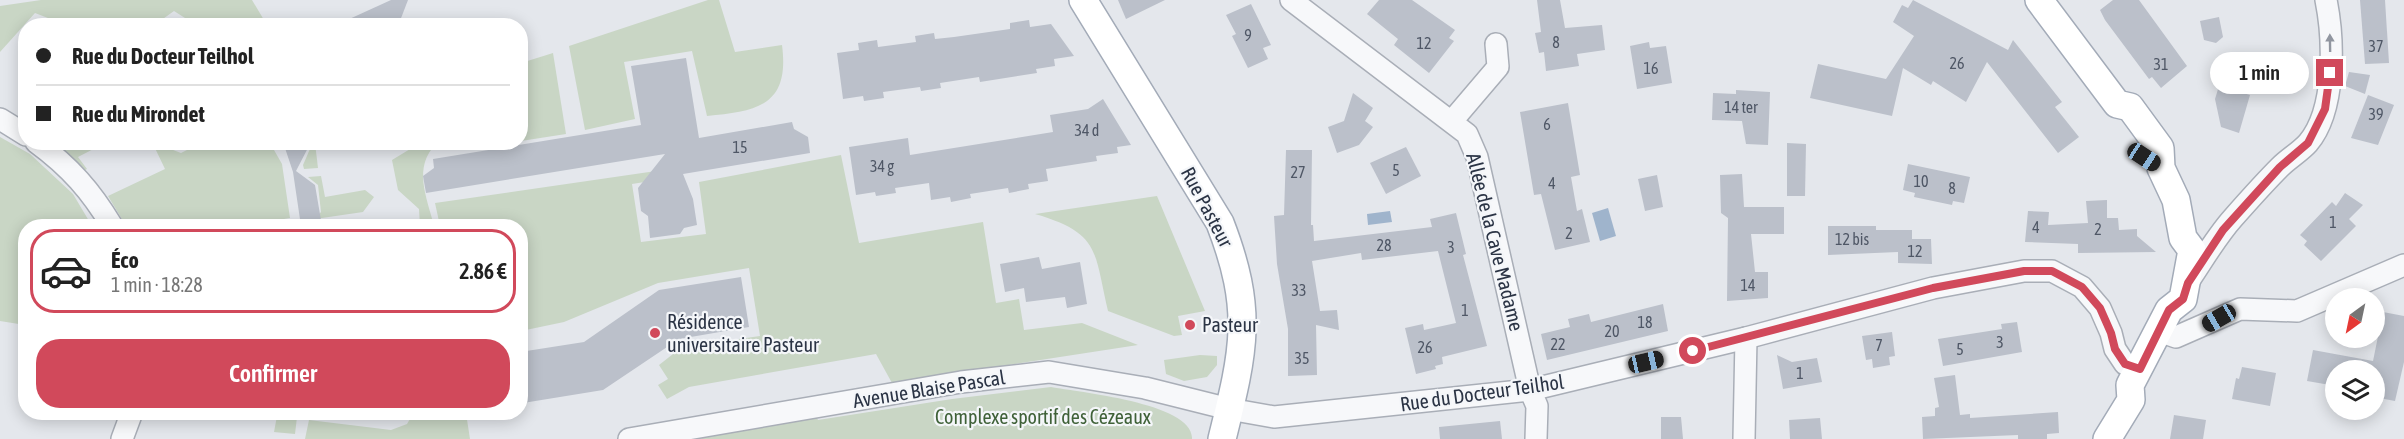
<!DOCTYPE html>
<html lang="fr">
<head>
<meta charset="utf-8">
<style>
  body { margin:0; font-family:"Asap Condensed",sans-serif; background:#f6f6f6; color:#222; height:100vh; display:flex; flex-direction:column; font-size:22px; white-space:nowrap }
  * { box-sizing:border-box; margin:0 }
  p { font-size:20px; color:#767676 }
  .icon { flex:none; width:33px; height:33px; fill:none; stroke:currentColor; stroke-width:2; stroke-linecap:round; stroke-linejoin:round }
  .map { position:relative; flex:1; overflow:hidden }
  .details { position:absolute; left:18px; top:219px; width:510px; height:201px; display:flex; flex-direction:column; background:#fff; border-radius:24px; box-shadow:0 3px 15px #0003 }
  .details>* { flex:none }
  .hud { position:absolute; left:18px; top:18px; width:510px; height:132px; border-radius:24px; box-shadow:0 3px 15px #0003; display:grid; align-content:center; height:132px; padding:0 18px; background:#fff }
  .needle { width:39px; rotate:213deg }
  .controls { position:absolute; left:2325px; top:288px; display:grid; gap:12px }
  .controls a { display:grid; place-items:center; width:60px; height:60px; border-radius:50%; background:#fff; box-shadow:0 3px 15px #0003; font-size:30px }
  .end { position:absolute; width:27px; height:27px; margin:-14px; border:8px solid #d1495b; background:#fff; box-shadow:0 0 0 3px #fff }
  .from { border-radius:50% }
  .bubble { position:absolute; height:42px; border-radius:21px; background:#fff; box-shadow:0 3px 15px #0003; font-size:20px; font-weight:600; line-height:42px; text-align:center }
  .car { position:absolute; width:18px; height:36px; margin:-18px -9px; border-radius:8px; box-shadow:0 0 4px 2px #0007; background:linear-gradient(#222 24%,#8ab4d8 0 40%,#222 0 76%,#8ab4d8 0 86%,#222 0) }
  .hud b { display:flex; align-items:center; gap:21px; height:57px; font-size:22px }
  .hud b+b { border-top:2px solid #e0e0e0 }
  .hud i { width:15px; height:15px; background:#222 }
  ul { padding:10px 0 0; list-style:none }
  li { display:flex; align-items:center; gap:18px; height:84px; margin:0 12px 9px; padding:0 6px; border:3px solid transparent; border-radius:24px }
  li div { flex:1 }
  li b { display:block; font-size:22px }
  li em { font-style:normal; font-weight:600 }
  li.on { border-color:#d1495b }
  li>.icon { width:54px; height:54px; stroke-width:1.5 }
  .primary-button { display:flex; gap:12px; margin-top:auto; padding:12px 18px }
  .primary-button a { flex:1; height:69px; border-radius:24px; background:#d1495b; color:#fff; font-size:24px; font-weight:600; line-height:69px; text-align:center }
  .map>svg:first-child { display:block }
  .green { fill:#c9d6c5 }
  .water { fill:#9fb4cc }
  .building { fill:#bbc0ca }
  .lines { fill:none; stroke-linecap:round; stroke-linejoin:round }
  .minor-casing { stroke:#a9aeb7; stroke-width:24 }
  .major-casing { stroke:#a3abb8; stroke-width:30 }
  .minor { stroke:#f7f8fa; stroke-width:21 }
  .major { stroke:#fff; stroke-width:27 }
  .oneway { fill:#9196a0 }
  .route { stroke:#d1495b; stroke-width:8 }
  .poi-dot { fill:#d1495b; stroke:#f4f6f9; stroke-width:2 }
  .labels { text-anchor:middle; stroke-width:4.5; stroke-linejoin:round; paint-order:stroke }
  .number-label { font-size:16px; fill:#4f5766 }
  .street-label { font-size:20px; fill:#2b3445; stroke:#f4f6f9 }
  .poi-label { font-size:20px; fill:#2b3445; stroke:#f4f6f9; text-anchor:start }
  .park-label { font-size:20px; fill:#3f6138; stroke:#f4f6f9 }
</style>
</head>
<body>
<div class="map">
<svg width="2404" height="439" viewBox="0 0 2404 439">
  <rect width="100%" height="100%" fill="#e4e7ec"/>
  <!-- green -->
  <g class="green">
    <polygon points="41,0 252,0 264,20 249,25 196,25 174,11 153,26 66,25 35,13 0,52 0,6"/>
    <path d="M708 0H719L735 52 782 45C790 106 757 111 707 116L692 51 624 62 635 119 585 130 569 46Z"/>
    <polygon points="553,53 566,134 521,141 521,63"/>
    <polygon points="0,137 30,154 73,194 92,226 26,226 25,325 0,321"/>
    <polygon points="313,142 315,143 318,168 304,169 303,165"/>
    <polygon points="64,143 64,142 105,143 78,157 87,169 85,170 59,146"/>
    <polygon points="155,143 181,153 201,143 270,143 282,164 290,218 241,226 126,226 108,196 165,169 153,144"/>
    <path d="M420 143H437C412 167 427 197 434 226H420L419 209 398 190 392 160Z"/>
    <polygon points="841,155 859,243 983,222 996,303 1019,299 1024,330 1082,323 1138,345 892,383 876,354 689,387 667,399 658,385 668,379 659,365 682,347 760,336 749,268 658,283 564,322 521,331 520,226 440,226 435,203 656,171 657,180 632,184 641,242 706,234 699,182"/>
    <polygon points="321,176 325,197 365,190 374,197 363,212 315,219 321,212 318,185 308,177"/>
    <path d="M1157 196 1205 311 1178 316 1182 335 1174 336 1108 311C1094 252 1101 233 1035 214Z"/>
    <polygon points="1200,355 1217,356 1217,365 1207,377 1184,381 1166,374 1164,360"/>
    <path d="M1051 387C1077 392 1195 403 1192 439H697L817 418 818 420 952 399Z"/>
    <polygon points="414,412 466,413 470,439 305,439 309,420 391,430 407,424"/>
    <polygon points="247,413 297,417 295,434 274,432 277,416"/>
  </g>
  <!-- water -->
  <g class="water">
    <polygon points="1608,208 1616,236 1600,241 1592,213"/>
    <polygon points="1390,211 1392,222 1368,225 1367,214"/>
  </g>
  <!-- building -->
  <g class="building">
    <polygon points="391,0 408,0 398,26 334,26"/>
    <polygon points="1118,0 1165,0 1126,19"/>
    <polygon points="1379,0 1412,0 1455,30 1449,38 1454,41 1429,73 1394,45 1398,39 1367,14"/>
    <polygon points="1537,0 1560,0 1565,28 1602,25 1605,50 1577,54 1579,66 1546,71 1544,52 1539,53 1535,33 1541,32"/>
    <polygon points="1913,0 2008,50 2013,40 2062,102 2055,107 2079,137 2058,153 1987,62 1966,102 1933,81 1931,85 1903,68 1892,116 1810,98 1818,64 1886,79 1914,36 1893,22 1902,5 1908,8"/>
    <polygon points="2113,0 2139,0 2187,66 2161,88 2152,77 2149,79 2105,20 2100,10"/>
    <polygon points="2360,0 2385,0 2389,63 2365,64"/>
    <polygon points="1251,4 1271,45 1263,48 1268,59 1248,68 1232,36 1236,34 1226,15"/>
    <polygon points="2219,17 2223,37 2216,43 2204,40 2200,21"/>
    <polygon points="1029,20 1030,27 1051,24 1074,56 1054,59 1055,66 1036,69 1037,73 980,82 979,77 940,83 941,88 921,91 920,87 883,92 884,98 864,101 863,96 843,99 837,53 859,50 858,43 877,40 878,47 916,42 915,36 934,33 935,39 954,37 1010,29 1010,23"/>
    <polygon points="1649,42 1650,48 1666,46 1672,83 1637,89 1630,46"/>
    <polygon points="686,58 699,138 792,122 794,129 808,137 810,153 683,174 693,199 697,225 684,228 680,234 650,238 648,216 641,211 638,188 665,154 426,193 423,176 434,168 433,159 641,125 631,66"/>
    <polygon points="2265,64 2293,72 2288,94 2257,90"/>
    <polygon points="2349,72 2370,75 2365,94 2345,86"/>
    <polygon points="2219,86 2250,95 2239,133 2221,127 2215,99"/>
    <polygon points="1736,90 1770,92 1768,145 1746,144 1742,121 1712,120 1713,93 1736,94"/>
    <polygon points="1353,93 1373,108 1365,121 1373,127 1359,145 1337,153 1328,127 1344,121"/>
    <polygon points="2368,95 2394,105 2378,145 2351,138"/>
    <polygon points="1103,99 1131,145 1117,147 1118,153 1096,156 1097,161 1046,169 1048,181 1028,184 1029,189 1009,193 1008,188 970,194 971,198 951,202 950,197 931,200 929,183 895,188 896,193 876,196 875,192 856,195 849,147 908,138 910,155 1053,132 1050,115 1088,109"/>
    <polygon points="1568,103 1580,175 1571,177 1577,211 1582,209 1590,242 1555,250 1541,194 1534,195 1520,112"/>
    <polygon points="283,142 311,142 296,171 315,185 322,226 301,226 293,172"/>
    <polygon points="1787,143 1806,144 1805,196 1787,196"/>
    <polygon points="1406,147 1421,176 1386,194 1370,163"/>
    <polygon points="1286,150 1312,150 1311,225 1313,225 1314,241 1432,227 1430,219 1456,213 1466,254 1463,255 1487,346 1442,357 1443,364 1435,366 1436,369 1416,374 1405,328 1423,324 1424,330 1456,323 1438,251 1362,260 1361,253 1312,261 1320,311 1337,310 1339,330 1316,325 1317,375 1288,376 1288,329 1277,264 1274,216 1284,215"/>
    <polygon points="1908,164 1970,177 1964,203 1953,201 1952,205 1914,197 1915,193 1903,190"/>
    <polygon points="1742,174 1744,207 1784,207 1784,234 1751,234 1755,272 1768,272 1768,298 1727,301 1728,218 1721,213 1720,175"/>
    <polygon points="1657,175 1663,207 1645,211 1638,179"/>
    <polygon points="2345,193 2363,205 2349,219 2356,226 2321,261 2304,245 2307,241 2300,235 2332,202 2336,206"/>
    <polygon points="2107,200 2107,218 2118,218 2119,230 2137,229 2137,236 2156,252 2078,253 2078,244 2025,242 2028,211 2049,212 2048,225 2088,223 2086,201"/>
    <polygon points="1828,226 1876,226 1876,230 1912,230 1912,239 1931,239 1932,264 1898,263 1898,252 1828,255"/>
    <polygon points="1039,257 1042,269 1080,262 1087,304 1067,308 1065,297 1026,302 1024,288 1005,292 1000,264"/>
    <polygon points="741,277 749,327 679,339 603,390 523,403 520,352 584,342 659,290"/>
    <polygon points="1663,304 1668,331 1547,360 1541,334 1570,327 1568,319 1589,314 1591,322"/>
    <polygon points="2383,312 2404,316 2404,362 2395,401 2374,397 2374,370 2336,370 2336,386 2307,381 2313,350 2373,361"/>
    <polygon points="2017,322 2022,352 1943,366 1938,339 2002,329 2001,324"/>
    <polygon points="1892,332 1895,356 1889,357 1890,365 1873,368 1872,359 1866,360 1862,336"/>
    <polygon points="1777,355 1792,362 1817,358 1822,382 1783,389"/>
    <polygon points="2242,367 2276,373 2270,406 2232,399 2236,378 2239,379"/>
    <polygon points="1955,375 1960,415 1970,414 1970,418 2058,412 2059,433 2047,434 2047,439 2018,439 2018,435 1923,439 1922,417 1935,416 1935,408 1939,407 1934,378"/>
    <polygon points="2174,415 2206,420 2203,439 2170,439"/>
    <polygon points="1661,417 1681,417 1683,439 1661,439"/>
    <polygon points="1820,418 1822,439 1790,439 1789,420"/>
    <polygon points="1500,421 1502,439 1440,439 1439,427"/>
  </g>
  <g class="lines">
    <defs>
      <g id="minor">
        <polyline points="1291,0 1467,134 1477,157 1530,390 1537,406 1536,439"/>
        <polyline points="0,119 26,135"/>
        <polyline points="1452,121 1498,67 1496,44"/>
        <path d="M36 142C70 167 91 191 112 226"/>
        <path d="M2188 282C2203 260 2216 237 2233 218 2248 201 2264 183 2280 167 2289 158 2300 152 2308 143 2336 110 2334 40 2326 0"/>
        <polyline points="2159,331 2176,337 2240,309 2297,311 2404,265"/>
        <polyline points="122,439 132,412"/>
        <polyline points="629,439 961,382 1049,372 1145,388 1229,409 1274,417 1530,390 1746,338 1933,288 2024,271 2052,271 2082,287 2100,308 2111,333 2115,349 2125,364 2140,369"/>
        <polyline points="1744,439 1746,338"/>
      </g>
      <g id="major">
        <path d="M1083 0 1220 223C1254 311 1244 350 1222 439"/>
        <polyline points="2039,0 2117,104 2130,107 2160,148 2161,168 2176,200 2183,238 2192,250 2183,299 2169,310 2130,385 2131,400 2107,439"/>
      </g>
    </defs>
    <!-- minor casing -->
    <use href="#minor" class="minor-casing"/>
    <!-- major casing -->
    <use href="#major" class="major-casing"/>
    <!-- minor -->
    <use href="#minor" class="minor"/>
    <!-- major -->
    <use href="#major" class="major"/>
  </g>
  <!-- one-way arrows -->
  <defs><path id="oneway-solid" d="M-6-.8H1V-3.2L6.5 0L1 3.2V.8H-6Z" transform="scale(1.5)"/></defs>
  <use class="oneway" href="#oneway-solid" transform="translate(2330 43) rotate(-91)"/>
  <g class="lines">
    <!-- route -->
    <polyline class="route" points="1693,351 1933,288 2024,271 2052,271 2082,287 2100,308 2111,333 2115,349 2125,364 2140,369 2169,310 2183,299 2188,283 2223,230 2280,167 2308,143 2325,109 2330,73"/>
  </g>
  <!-- markers -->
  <g class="poi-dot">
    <circle cx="1190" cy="325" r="6"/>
    <circle cx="655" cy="333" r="6"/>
  </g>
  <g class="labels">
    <!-- number labels -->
    <g class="number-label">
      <text x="1248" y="41">9</text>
      <text x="1556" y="48">8</text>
      <text x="1424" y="49">12</text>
      <text x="2376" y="52">37</text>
      <text x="1957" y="69">26</text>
      <text x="2161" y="70">31</text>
      <text x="1651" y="74">16</text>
      <text x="1741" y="113">14 ter</text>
      <text x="2376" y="120">39</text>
      <text x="1547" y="130">6</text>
      <text x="1087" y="136">34 d</text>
      <text x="740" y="153">15</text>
      <text x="882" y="172">34 g</text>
      <text x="1396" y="176">5</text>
      <text x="1298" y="178">27</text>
      <text x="1921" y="187">10</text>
      <text x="1552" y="189">4</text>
      <text x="1952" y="194">8</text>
      <text x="2333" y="228">1</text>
      <text x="2036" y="233">4</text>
      <text x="2098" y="235">2</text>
      <text x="1569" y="239">2</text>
      <text x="1852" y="245">12 bis</text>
      <text x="1384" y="251">28</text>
      <text x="1451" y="253">3</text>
      <text x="1915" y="257">12</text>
      <text x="1748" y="291">14</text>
      <text x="1299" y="296">33</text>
      <text x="1465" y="316">1</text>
      <text x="1645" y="328">18</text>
      <text x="1612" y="337">20</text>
      <text x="2000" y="348">3</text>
      <text x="1558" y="350">22</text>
      <text x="1879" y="351">7</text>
      <text x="1425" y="353">26</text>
      <text x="1960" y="355">5</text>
      <text x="1302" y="364">35</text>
      <text x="1800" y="379">1</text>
    </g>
    <!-- street labels -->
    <g class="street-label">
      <text transform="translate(1207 207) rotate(62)" y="7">Rue Pasteur</text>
      <text transform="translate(1495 242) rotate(76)" y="7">Allée de la Cave Madame</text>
      <text transform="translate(929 389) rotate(-9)" y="7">Avenue Blaise Pascal</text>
      <text transform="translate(1482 393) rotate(-8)" y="7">Rue du Docteur Teilhol</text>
    </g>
    <!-- poi labels -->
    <g class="poi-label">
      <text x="667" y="329">Résidence<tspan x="667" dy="23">universitaire Pasteur</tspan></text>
      <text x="1202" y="332">Pasteur</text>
    </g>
    <!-- park labels -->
    <g class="park-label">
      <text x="1043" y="424">Complexe sportif des Cézeaux</text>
    </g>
  </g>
</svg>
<div class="controls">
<a><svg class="needle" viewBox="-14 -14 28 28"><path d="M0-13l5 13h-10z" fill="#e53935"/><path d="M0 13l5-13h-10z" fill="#767676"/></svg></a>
<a><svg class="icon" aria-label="layers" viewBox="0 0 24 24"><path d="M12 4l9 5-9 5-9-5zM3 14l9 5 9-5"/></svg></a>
</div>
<i class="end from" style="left:1693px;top:351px"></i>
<i class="end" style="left:2330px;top:73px"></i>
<div class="bubble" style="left:2210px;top:52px;width:99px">1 min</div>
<i class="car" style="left:2144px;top:157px;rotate:123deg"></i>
<i class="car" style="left:2219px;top:318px;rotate:240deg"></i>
<i class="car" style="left:1646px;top:362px;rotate:77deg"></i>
<div class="hud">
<b><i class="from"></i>Rue du Docteur Teilhol</b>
<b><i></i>Rue du Mirondet</b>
</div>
<section class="details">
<ul>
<li class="on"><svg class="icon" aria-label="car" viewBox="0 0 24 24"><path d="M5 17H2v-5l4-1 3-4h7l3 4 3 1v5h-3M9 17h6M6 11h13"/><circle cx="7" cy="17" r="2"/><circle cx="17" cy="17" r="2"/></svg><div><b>Éco</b><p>1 min · 18:28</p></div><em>2.86 €</em></li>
</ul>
<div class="primary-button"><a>Confirmer</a></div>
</section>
</div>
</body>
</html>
